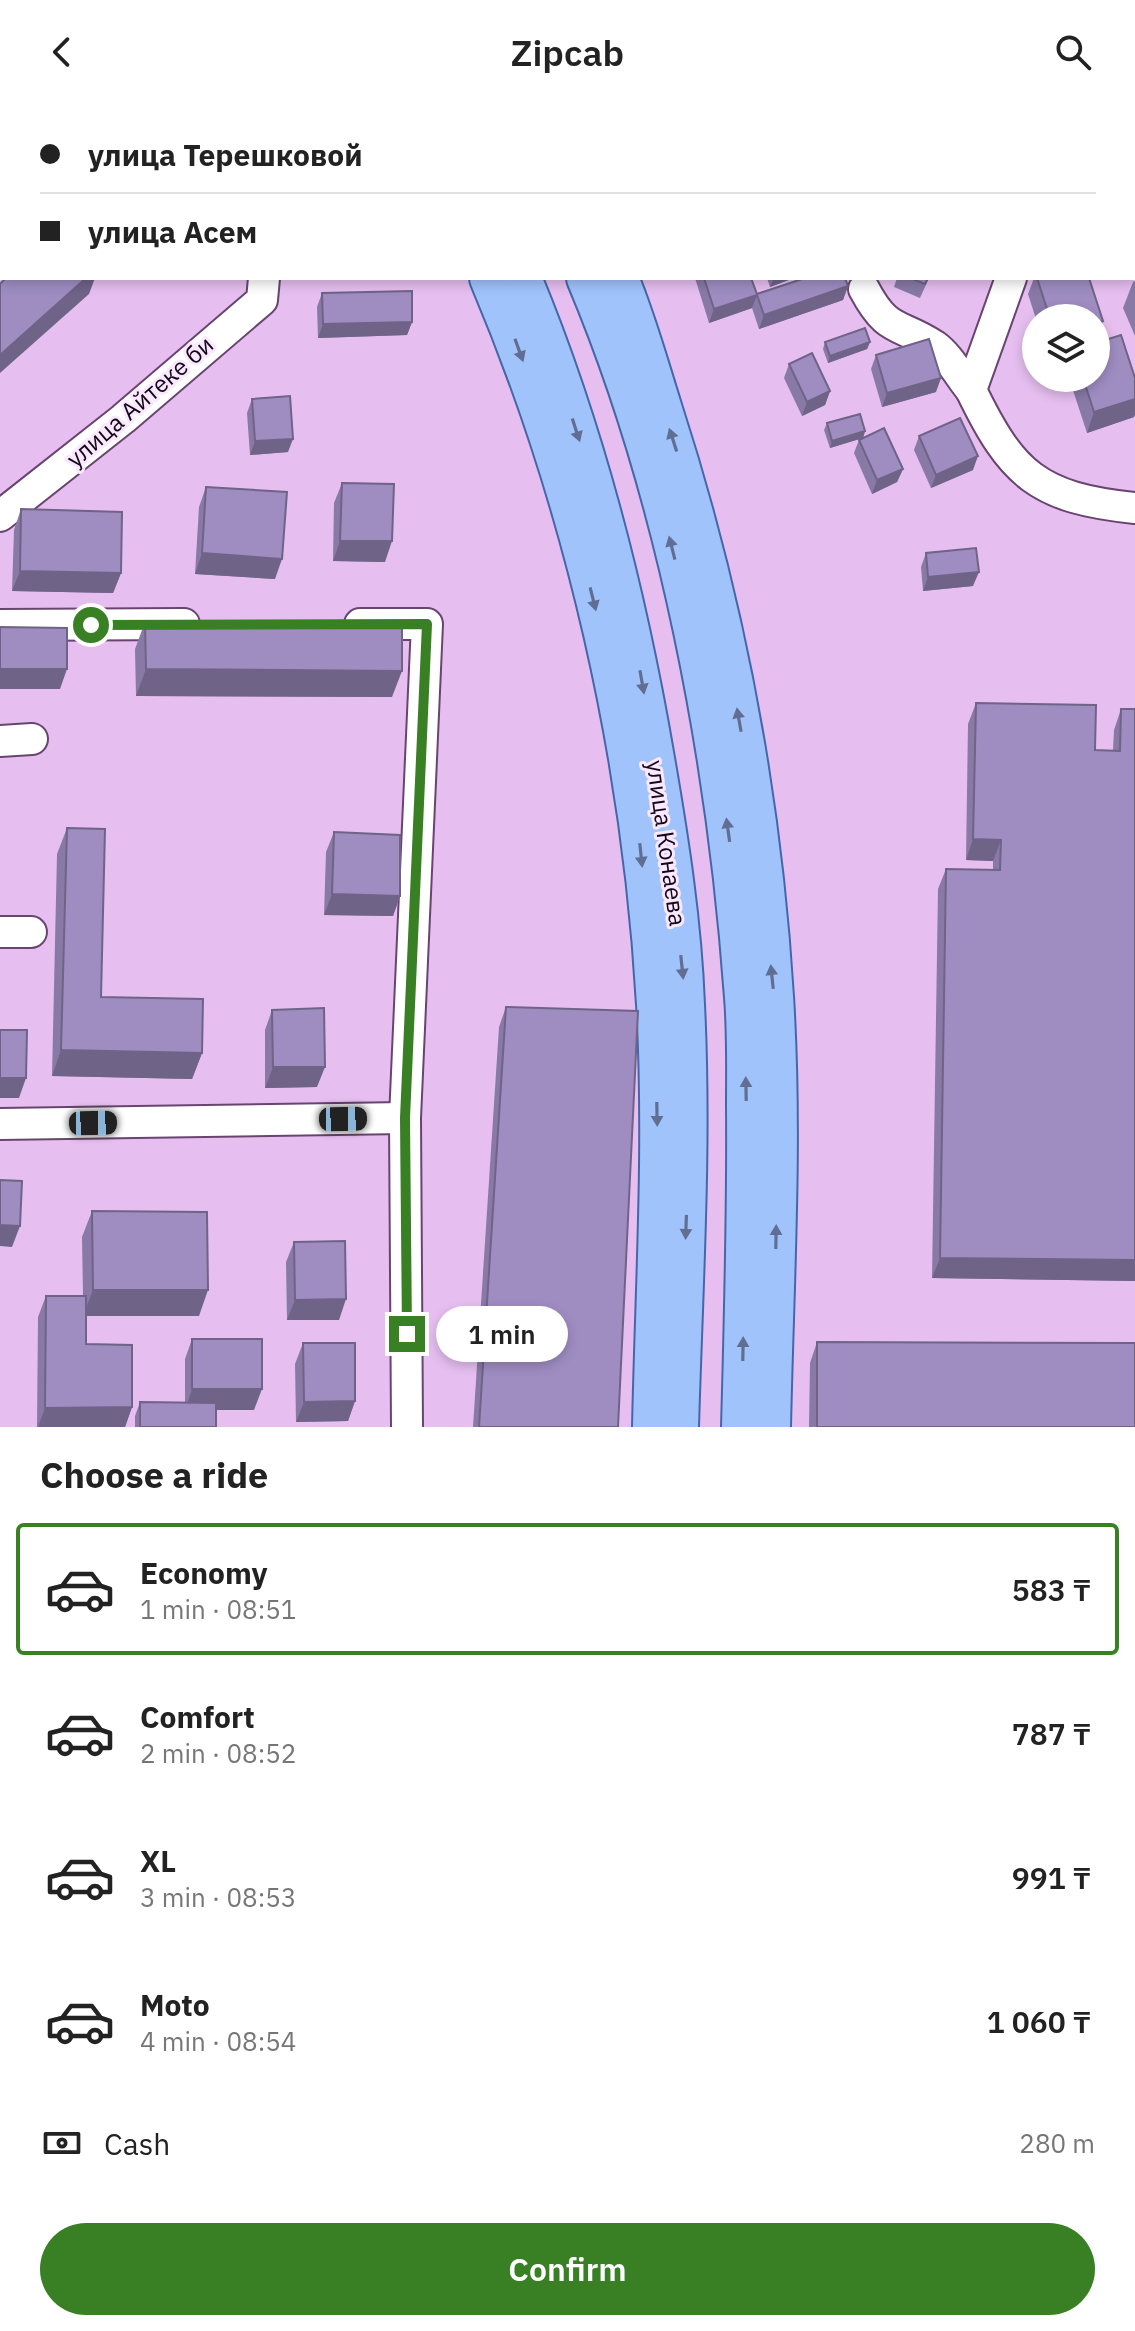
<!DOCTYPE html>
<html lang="en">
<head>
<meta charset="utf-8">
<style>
  body { margin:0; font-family:"IBM Plex Sans",sans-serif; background:#f2f2f2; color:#222; height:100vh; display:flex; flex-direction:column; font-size:30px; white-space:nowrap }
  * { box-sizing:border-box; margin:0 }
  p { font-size:26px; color:#767676 }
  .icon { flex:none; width:44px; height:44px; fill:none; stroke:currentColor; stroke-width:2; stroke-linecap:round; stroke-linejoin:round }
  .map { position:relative; height:1323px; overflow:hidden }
  .side { display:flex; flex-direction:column; background:#fff; flex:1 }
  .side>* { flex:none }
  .top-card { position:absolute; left:0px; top:0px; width:1136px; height:176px; box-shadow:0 4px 12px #0003; display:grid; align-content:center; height:176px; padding:0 40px; background:#fff }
  .tools { position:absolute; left:1022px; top:200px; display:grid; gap:16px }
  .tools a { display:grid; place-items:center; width:88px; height:88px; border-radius:50%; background:#fff; box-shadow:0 4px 12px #0003; font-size:40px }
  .end { position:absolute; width:36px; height:36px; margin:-18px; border:10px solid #398024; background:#fff; box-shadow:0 0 0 4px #fff }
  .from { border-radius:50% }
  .bubble { position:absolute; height:56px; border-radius:28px; background:#fff; box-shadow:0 4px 12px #0003; font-size:26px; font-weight:600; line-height:56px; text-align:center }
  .car { position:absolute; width:24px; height:48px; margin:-24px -12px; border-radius:10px; box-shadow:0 0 6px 2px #0007; background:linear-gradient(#222 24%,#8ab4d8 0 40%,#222 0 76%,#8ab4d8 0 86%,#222 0) }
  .top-card b { display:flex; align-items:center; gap:28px; height:76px; font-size:30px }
  .top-card b+b { border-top:2px solid #e0e0e0 }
  .top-card i { width:20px; height:20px; background:#222 }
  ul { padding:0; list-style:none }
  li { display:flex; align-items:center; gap:24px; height:132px; margin:0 16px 12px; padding:0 24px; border:4px solid transparent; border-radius:8px }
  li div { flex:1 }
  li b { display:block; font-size:30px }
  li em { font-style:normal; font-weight:600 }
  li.on { border-color:#398024 }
  li>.icon { width:72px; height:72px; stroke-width:1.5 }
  h2 { padding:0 40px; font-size:36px; line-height:96px }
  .pay { display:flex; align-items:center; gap:20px; height:88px; padding:0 40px; font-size:30px }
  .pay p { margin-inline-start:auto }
  .button { display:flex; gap:16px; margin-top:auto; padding:16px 40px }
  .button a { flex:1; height:92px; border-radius:48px; background:#398024; color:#fff; font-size:32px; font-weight:600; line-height:92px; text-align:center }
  header { display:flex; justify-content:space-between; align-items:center; height:104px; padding:0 40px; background:#fff; font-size:36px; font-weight:600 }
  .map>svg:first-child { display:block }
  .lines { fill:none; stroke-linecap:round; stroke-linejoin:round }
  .minor-casing { stroke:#684570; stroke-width:34 }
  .major-casing { stroke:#4567aa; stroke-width:42 }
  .minor { stroke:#fff; stroke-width:30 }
  .major { stroke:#a0c3fb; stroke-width:38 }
  .wall { fill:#8979a7 }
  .shaded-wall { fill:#6f6388 }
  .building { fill:#9f8dc2; stroke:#6f6388; stroke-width:2 }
  .oneway { fill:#616e94 }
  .route { stroke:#398024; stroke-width:10 }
  .labels { text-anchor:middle; stroke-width:6; stroke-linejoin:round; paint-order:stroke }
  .street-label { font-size:24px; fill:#140717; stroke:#fae9fe }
</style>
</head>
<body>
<header><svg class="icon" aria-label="back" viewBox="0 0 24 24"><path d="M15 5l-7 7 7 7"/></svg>Zipcab<svg class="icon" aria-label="search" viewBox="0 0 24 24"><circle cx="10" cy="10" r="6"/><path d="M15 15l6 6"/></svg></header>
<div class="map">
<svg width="1135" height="1323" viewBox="0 0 1135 1323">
  <rect width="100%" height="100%" fill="#e6bff0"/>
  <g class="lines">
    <defs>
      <g id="minor">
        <polyline points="1134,3 1135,2"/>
        <path d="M1011 174 971 286C1012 371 1038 394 1135 404"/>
        <path d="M864 185C888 230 898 218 935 242 949 252 960 273 971 286"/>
        <polyline points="0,412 123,315 262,196 264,174"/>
        <polyline points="360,520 427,520 405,1014 407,1323"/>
        <polyline points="0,521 184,520"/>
        <polyline points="0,637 32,635"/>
        <polyline points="0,828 31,828"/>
        <polyline points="0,1020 405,1014"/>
      </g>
      <g id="major">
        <polyline points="408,0 409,2"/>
        <polyline points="442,0 443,2"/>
        <polyline points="509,0 510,2"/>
        <polyline points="543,0 544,2"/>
        <path d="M489 174C585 401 642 654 656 900 664 1041 655 1183 652 1323"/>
        <path d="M522 174C586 328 627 491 655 655 669 736 682 819 685 901 692 1042 683 1182 679 1323"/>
        <path d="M586 174C678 393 727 657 744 893 747 929 746 966 746 1002 747 1109 744 1216 741 1323"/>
        <path d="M619 174C637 217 649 262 663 306 724 495 762 694 774 893 783 1036 774 1180 771 1323"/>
      </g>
    </defs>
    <!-- minor casing -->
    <use href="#minor" class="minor-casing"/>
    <!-- major casing -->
    <use href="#major" class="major-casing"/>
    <!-- minor -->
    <use href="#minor" class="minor"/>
    <!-- major -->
    <use href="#major" class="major"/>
  </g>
  <!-- wall -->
  <g class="wall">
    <polygon points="104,0 184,0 185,2 104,2"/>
    <polygon points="199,0 265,0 264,2 200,2"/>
    <polygon points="695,174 751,174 757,190 848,182 843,196 759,225 752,204 709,219"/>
    <polygon points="767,174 794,174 770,183"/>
    <polygon points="897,174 929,174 920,194 894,183"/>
    <polygon points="1034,174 1089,174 1096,214 1036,215 1028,190"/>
    <polygon points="1135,177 1135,232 1123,204 1133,178"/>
    <polygon points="322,189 412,218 407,231 318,234 317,203"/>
    <polygon points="825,238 870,238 867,245 828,259 823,245"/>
    <polygon points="876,251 936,288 882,303 871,265"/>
    <polygon points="789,260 830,287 825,301 802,312 784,274"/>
    <polygon points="1069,274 1135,274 1135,310 1134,313 1087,329"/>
    <polygon points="252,295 288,348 250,351 247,309"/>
    <polygon points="827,319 865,327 863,334 903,365 897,378 872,390 854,349 859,336 862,334 830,344 824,326"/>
    <polygon points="919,332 973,366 931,384 914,346"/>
    <polygon points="342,379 385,458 333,457 334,399"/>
    <polygon points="206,383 275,475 195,470 199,403"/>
    <polygon points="21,405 121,469 113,489 12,487 14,426"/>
    <polygon points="926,449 973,482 923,487 921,463"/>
    <polygon points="145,518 392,593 136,592 135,545"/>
    <polygon points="976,599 1095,646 1113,646 1114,626 1121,605 1135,1177 932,1174 938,785 946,765 993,766 993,757 966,756 968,620"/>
    <polygon points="67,724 101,893 202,949 192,975 52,972 57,750"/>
    <polygon points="334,728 400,792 393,812 324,811 326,748"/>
    <polygon points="506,903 618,1323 473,1323 499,923"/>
    <polygon points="272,906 317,983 265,984 265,926"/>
    <polygon points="92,1107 199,1212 86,1212 86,1240 132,1303 125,1323 37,1323 38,1213 46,1192 83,1192 82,1133"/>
    <polygon points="294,1138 339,1216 287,1216 286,1158"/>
    <polygon points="192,1235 254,1306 216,1306 216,1323 135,1323 135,1312 140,1298 185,1299 185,1255"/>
    <polygon points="817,1238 1135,1323 809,1323 810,1259"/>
    <polygon points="303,1239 355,1297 348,1317 296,1318 295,1260"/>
  </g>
  <!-- shaded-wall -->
  <g class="shaded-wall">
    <polygon points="213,0 265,0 264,2 213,2"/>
    <polygon points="2,126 2,145 0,147 0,128"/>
    <polygon points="86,174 95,174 89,190 0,269 0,251"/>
    <polygon points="774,174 794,174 770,183"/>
    <polygon points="848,182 843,196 759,225 764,211"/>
    <polygon points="757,191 752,204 709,219 714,205"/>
    <polygon points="1103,217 1096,235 1096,219"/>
    <polygon points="412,218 407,231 318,234 323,220"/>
    <polygon points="870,238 867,245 828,259 830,252"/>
    <polygon points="941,274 936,288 882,303 887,289"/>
    <polygon points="830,287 825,301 802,312 807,298"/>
    <polygon points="1135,295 1135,310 1134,313 1087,329 1094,308"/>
    <polygon points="865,327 863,334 830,344 832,337"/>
    <polygon points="293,335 288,348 250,351 255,337"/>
    <polygon points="978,352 973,366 931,384 936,371"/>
    <polygon points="903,365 897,378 872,390 877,376"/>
    <polygon points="340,437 392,437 385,458 333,457"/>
    <polygon points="202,449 282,455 275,475 195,470"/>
    <polygon points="20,467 121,469 113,489 12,487"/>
    <polygon points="979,468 973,482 923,487 928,473"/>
    <polygon points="0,565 67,565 60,585 0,585"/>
    <polygon points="146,565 402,567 392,593 136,592"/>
    <polygon points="973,735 1001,736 993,757 966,756"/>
    <polygon points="332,790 400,792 393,812 324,811"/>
    <polygon points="61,946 202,949 192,975 52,972"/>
    <polygon points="273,963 325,963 317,983 265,984"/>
    <polygon points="0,974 26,974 19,994 0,994"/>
    <polygon points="0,1121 20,1122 12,1143 0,1142"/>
    <polygon points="940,1154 1135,1156 1135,1177 932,1174"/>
    <polygon points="93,1186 208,1186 199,1212 83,1212"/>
    <polygon points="346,1195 339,1216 287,1216 295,1196"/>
    <polygon points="192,1285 262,1285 254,1306 185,1306"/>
    <polygon points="355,1297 348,1317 296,1318 304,1298"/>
    <polygon points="132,1303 125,1323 38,1323 45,1304"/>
  </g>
  <!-- building -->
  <g class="building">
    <polygon points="120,0 184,0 185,2 121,2"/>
    <polygon points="908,0 952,0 953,2 909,2"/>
    <polygon points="0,56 2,58 2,126 0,128"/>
    <polygon points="6,174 86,174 0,251 0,180"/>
    <polygon points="704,174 751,174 757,190 805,174 845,174 848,182 764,211 757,191 714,205"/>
    <polygon points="910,174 928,174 925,180"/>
    <polygon points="1037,174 1089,174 1103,217 1096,219 1096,214 1050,214"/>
    <polygon points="412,187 412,218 323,220 322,189"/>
    <polygon points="865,224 870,238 830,252 825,238"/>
    <polygon points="1121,231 1135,274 1135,295 1094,308 1083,274 1096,274 1096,239"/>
    <polygon points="929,235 941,274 887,289 876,251"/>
    <polygon points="812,249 830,287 807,298 789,260"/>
    <polygon points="290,292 293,335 255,337 252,295"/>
    <polygon points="860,310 865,327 832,337 827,319"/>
    <polygon points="960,314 978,352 936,371 919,332"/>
    <polygon points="884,324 903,365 877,376 859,336"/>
    <polygon points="342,379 394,380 392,437 340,437"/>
    <polygon points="206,383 287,388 282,455 202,449"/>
    <polygon points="21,405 122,408 121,469 20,467"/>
    <polygon points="976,444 979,468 928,473 926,449"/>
    <polygon points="145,518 402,518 402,567 146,565"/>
    <polygon points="0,523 67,524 67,565 0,565"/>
    <polygon points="976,599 1096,601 1095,646 1120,647 1121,605 1135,605 1135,1156 940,1154 946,765 1000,766 1001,736 973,735"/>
    <polygon points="67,724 105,725 101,893 203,895 202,949 61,946"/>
    <polygon points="334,728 400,731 400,792 332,790"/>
    <polygon points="506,903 638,907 618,1323 479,1323"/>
    <polygon points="324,904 325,963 273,963 272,906"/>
    <polygon points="0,926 27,926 26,974 0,974"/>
    <polygon points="0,1076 22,1077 20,1122 0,1121"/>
    <polygon points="92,1107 207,1108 208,1186 93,1186"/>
    <polygon points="345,1137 346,1195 295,1196 294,1138"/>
    <polygon points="46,1192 86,1192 86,1240 132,1241 132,1303 45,1304"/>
    <rect x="192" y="1235" width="70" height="50"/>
    <polygon points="817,1238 1135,1239 1135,1323 817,1323"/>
    <polygon points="303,1239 355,1239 355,1297 304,1298"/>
    <polygon points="140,1298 216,1299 216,1323 140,1323"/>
  </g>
  <!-- one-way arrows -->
  <defs><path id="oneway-solid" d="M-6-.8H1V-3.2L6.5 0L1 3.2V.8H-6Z" transform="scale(2)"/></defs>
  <g class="oneway">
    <use href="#oneway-solid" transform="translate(519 246) rotate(70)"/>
    <use href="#oneway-solid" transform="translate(576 326) rotate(72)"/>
    <use href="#oneway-solid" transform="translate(673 336) rotate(-108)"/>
    <use href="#oneway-solid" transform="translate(672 444) rotate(-104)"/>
    <use href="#oneway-solid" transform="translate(593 495) rotate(76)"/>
    <use href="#oneway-solid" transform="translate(642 578) rotate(80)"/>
    <use href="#oneway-solid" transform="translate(739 616) rotate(-100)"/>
    <use href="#oneway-solid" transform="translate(728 726) rotate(-98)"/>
    <use href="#oneway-solid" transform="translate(641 751) rotate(84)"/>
    <use href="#oneway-solid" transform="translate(682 863) rotate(84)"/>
    <use href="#oneway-solid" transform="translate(772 873) rotate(-96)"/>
    <use href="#oneway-solid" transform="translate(746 985) rotate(-91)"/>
    <use href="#oneway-solid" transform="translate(657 1010) rotate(89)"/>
    <use href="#oneway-solid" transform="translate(686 1123) rotate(92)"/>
    <use href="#oneway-solid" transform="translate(776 1133) rotate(-89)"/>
    <use href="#oneway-solid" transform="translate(743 1245) rotate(-89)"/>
  </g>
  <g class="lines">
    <!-- route -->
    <polyline class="route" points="91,521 427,520 405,1014 407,1230"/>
  </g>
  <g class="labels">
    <!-- street labels -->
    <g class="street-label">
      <text transform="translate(140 298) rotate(-41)" y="8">улица Айтеке би</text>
      <text transform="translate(666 739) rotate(82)" y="8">улица Конаева</text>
    </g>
  </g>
</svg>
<div class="tools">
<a><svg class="icon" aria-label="layers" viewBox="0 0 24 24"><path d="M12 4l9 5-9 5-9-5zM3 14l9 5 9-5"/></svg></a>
</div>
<i class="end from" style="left:91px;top:521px"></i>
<i class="end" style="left:407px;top:1230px"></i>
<div class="bubble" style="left:436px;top:1202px;width:132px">1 min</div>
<i class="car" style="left:343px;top:1015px;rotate:89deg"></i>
<i class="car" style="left:93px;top:1019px;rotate:89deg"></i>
<div class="top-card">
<b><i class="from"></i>улица Терешковой</b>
<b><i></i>улица Асем</b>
</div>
</div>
<section class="side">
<h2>Choose a ride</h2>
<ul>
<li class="on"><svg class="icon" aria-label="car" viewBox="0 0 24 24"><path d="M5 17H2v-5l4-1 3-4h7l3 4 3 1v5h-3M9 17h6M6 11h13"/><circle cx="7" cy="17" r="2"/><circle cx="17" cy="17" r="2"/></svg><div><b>Economy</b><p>1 min · 08:51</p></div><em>583 ₸</em></li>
<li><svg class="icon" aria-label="car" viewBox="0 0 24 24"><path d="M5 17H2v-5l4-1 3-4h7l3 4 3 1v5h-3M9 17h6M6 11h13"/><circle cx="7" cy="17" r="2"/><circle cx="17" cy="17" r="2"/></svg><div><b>Comfort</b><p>2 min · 08:52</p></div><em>787 ₸</em></li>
<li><svg class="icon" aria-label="car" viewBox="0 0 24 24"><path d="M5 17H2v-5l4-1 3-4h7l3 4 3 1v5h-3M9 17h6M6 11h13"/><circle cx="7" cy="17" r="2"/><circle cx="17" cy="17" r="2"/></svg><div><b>XL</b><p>3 min · 08:53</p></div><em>991 ₸</em></li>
<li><svg class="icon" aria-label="car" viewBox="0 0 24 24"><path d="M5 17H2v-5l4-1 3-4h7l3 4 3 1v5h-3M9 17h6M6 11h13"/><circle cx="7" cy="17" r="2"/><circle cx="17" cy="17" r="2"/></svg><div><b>Moto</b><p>4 min · 08:54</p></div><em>1 060 ₸</em></li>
</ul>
<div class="pay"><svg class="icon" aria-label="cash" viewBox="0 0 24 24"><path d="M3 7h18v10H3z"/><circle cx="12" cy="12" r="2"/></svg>Cash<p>280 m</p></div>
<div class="button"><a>Confirm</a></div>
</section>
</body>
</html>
